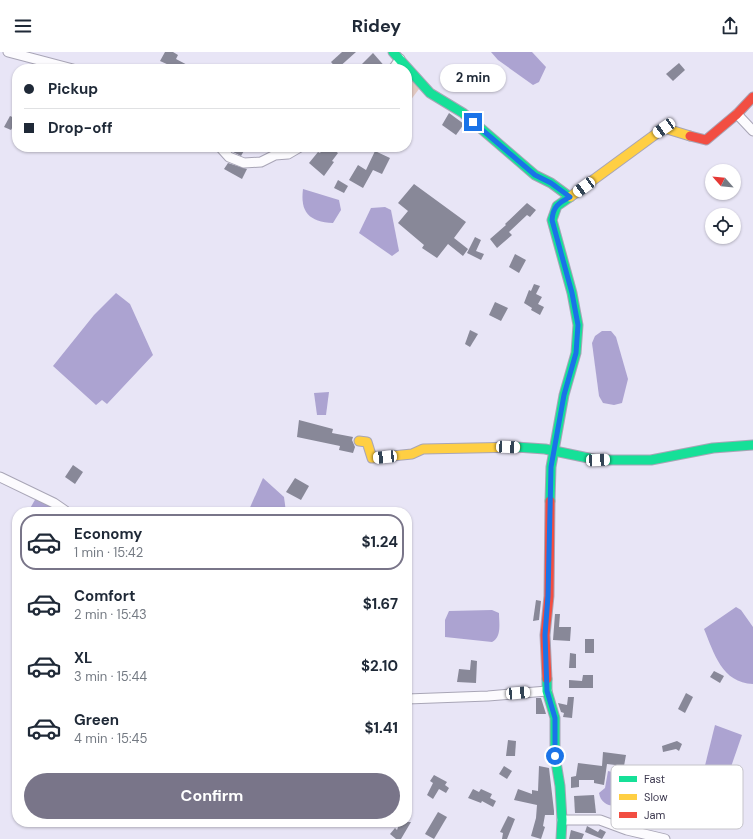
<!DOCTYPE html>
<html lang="en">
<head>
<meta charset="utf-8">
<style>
  body { margin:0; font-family:"DM Sans",sans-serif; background:#f2f2f3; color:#1f2937; height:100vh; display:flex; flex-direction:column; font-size:15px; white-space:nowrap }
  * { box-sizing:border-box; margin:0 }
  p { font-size:13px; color:#747a83 }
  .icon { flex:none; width:22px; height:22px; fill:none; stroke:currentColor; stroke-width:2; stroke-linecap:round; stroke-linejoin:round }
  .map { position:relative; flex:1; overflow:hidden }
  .side { position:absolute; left:12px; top:455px; width:400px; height:320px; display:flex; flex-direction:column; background:#fff; border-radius:16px; box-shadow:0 1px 3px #0004 }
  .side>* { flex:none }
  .banner { position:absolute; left:12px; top:12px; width:400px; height:88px; border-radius:16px; box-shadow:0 1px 3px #0004; display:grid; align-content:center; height:88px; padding:0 12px; background:#fff }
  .needle { width:26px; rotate:297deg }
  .fabs { position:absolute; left:705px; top:112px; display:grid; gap:8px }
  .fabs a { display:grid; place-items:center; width:36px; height:36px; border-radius:50%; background:#fff; box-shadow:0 1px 3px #0004; font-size:20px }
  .end { position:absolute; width:18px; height:18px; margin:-9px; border:5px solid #1a73e8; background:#fff; box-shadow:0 0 0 2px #fff }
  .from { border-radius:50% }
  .bubble { position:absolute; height:28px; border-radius:14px; background:#fff; box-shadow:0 1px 3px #0004; font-size:13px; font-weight:700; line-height:28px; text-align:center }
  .car { position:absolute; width:12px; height:24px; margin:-12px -6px; border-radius:5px; box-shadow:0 0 3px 1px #0007; background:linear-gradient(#fff 24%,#345 0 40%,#fff 0 76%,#345 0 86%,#fff 0) }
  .banner b { display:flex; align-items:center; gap:14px; height:38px; font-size:15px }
  .banner b+b { border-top:1px solid #e0e1e3 }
  .banner i { width:10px; height:10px; background:#1f2937 }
  ul { padding:7px 0 0; list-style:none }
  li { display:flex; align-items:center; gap:12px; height:56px; margin:0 8px 6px; padding:0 4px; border:2px solid transparent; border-radius:16px }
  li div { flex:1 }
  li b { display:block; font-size:15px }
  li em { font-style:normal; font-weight:700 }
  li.active { border-color:#797589 }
  li>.icon { width:36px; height:36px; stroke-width:1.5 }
  .primary-button { display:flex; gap:8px; margin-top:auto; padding:8px 12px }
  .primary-button a { flex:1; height:46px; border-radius:24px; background:#797589; color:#fff; font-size:16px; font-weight:700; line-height:46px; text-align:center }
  header { display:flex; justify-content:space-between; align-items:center; height:52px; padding:0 12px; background:#fff; font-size:18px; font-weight:700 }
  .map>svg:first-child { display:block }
  .green { fill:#e1c8c1 }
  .water { fill:#aca3d1 }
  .building { fill:#888898 }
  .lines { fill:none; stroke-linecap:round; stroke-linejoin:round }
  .street-casing { stroke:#a8a5b6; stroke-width:11 }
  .fast-casing { stroke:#a8a5b6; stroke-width:11 }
  .slow-casing { stroke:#a8a5b6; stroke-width:11 }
  .jam-casing { stroke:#a8a5b6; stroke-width:11 }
  .street { stroke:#fcfbfe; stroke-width:9 }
  .fast { stroke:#16e098; stroke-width:9 }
  .slow { stroke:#ffcf43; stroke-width:9 }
  .jam { stroke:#f24e42; stroke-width:9 }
  .route { stroke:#1a73e8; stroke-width:5 }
  .key { fill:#fff; stroke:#c5c4ca; stroke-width:1 }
  .key-label { font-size:11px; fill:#3d394f }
</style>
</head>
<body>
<header><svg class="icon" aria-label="menu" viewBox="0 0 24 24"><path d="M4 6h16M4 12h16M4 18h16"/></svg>Ridey<svg class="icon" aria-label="share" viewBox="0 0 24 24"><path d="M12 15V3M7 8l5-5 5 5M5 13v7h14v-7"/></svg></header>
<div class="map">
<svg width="753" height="787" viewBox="0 0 753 787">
  <rect width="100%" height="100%" fill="#e8e5f6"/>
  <!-- green -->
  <polygon class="green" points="407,22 419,37 407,53"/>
  <!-- water -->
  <g class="water">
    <polygon points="491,0 532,0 546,15 539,30 533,33 498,8"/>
    <path d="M303 137 339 148 341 158 333 171C309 170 300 160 303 137Z"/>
    <polygon points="385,155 391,158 399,199 392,204 359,181 371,156"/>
    <polygon points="116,241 130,252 153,303 107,352 102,348 96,353 53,314 94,263"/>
    <polygon points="602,279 611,279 616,285 628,327 622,351 614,353 603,351 599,344 592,291 595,284"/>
    <polygon points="329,340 326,363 317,363 314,341"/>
    <polygon points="263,426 284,445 286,460 248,460"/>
    <polygon points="36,446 52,452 60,460 28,460"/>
    <path d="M736 555 741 558 753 575V632C722 631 714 601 704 577Z"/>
    <path d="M492 558 499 561C499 571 502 585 492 590L445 585V568L449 559Z"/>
    <polygon points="715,673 742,683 713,767 694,758"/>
    <path d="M608 719 625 723 623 752C612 756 601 753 599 741L605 736Z"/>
  </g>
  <!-- building -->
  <g class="building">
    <polygon points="165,0 173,0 178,3 176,7 195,17 167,17 169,13 160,9"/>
    <polygon points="342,0 356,0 337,17 331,10"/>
    <polygon points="373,1 387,17 364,17 361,13"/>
    <polygon points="679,11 685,18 673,29 666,22"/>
    <polygon points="449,61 464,72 456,83 442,73"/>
    <polygon points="10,64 17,67 11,78 4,75"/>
    <polygon points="233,95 246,95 241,104 231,99"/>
    <polygon points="324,95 330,95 338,101 332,109 334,110 324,124 309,111 318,100 320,101"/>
    <polygon points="375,99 390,106 382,122 373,118 363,136 349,128 358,113 366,118"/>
    <polygon points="228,111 247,117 242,127 224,117"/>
    <polygon points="338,128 348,134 344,141 334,136"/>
    <polygon points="414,132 466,170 454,186 468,197 463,204 448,192 437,206 422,196 424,193 398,171 408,159 398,151"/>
    <polygon points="527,151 536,158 530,165 527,163 509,180 512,183 497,196 490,187 506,173 505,172"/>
    <polygon points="475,185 481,188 476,199 484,202 481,208 467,201"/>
    <polygon points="515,202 526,208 519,221 509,215"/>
    <polygon points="534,232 540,234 536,242 542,245 538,252 544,255 540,263 531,258 532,256 524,251 529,238 531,239"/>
    <polygon points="495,250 508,256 501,269 489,263"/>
    <polygon points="470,278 478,282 470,295 465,292"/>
    <polygon points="299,368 333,377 332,381 353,385 352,388 355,395 353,401 339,398 340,394 297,385"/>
    <polygon points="73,413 83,420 75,432 65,425"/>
    <polygon points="295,426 309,434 301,448 286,440"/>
    <polygon points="536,548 541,549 539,568 533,569"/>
    <polygon points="555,562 560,562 559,575 571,575 570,589 553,588"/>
    <rect x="585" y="587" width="9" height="14"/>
    <polygon points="570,601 576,602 576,616 569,616"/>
    <polygon points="471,608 477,609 476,631 457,630 459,617 470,618"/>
    <polygon points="714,619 724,624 720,631 710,625"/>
    <polygon points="583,623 593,623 593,636 569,636 569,628 582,629"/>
    <polygon points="686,641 693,645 685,661 678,657"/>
    <polygon points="568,645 574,645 572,666 563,665 564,661 561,660 558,651 567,653"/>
    <polygon points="536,646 541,646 546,662 536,662"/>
    <polygon points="508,688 516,689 515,704 506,704"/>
    <polygon points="677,689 682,692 679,699 676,697 663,700 662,694"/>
    <polygon points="603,700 626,703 624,714 607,712 604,733 594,731 594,728 579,728 579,735 571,736 571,725 576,724 578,711 602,714"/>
    <polygon points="504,714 512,719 507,727 499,722"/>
    <polygon points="539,714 549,716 554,759 554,763 545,763 543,774 545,775 541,787 531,784 536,766 537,753 514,748 518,737 532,742 532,738 538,739"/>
    <polygon points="434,723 447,730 445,733 449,736 446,741 439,737 433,747 427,743 433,731 430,729"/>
    <polygon points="473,737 479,740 481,737 492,742 490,746 496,749 493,755 482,749 481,751 468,746"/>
    <polygon points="594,743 596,761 575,761 574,744"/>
    <polygon points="438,760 447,765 434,787 425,782"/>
    <polygon points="508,764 515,767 507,787 502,787 503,781 500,780"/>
    <polygon points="400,770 411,770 401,787 396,787 390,782 395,776 397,778"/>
    <polygon points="587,774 598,780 600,777 606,780 602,787 585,780"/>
    <polygon points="571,778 584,782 582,787 569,787"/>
  </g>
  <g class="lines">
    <defs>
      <g id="street">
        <polyline points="8,0 73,17"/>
        <polyline points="393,17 400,7"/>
        <polyline points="737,62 753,79"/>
        <polyline points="220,95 229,105 244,111 261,110 275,103 288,102 300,95"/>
        <polyline points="0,425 54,451 67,460"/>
        <polyline points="407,647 488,644 547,639"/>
        <polyline points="562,768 600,768 627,778 665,787"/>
      </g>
      <g id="fast">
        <polyline points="393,0 430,41 463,61 535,123 551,131 570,145 557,154 552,168 572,241 578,273 576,301 564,343 551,415 550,449"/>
        <polyline points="516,395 545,397 598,408 651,408 713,396 753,393"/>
        <polyline points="547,627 547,639 555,666 555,704 560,734 562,768 561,787"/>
      </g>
      <g id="slow">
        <polyline points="570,145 664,76 690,84"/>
        <polyline points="359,389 367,390 372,406 412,402 423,397 516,395"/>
      </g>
      <g id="jam">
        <polyline points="690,84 706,88 737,62 753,45"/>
        <polyline points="547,627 545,583 549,544 550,449"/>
      </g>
    </defs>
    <!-- street casing -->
    <use href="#street" class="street-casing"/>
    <!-- fast casing -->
    <use href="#fast" class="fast-casing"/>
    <!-- slow casing -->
    <use href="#slow" class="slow-casing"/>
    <!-- jam casing -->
    <use href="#jam" class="jam-casing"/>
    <!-- street -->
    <use href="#street" class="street"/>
    <!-- fast -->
    <use href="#fast" class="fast"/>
    <!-- slow -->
    <use href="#slow" class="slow"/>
    <!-- jam -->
    <use href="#jam" class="jam"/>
  </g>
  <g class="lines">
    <!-- route -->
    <path class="route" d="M473 70 535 123 551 131 570 145C558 151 553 155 552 168L572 241 578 273 576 301 564 343 551 415 548 544 545 583 547 639 555 666V704"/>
  </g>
  <!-- legend -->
  <rect x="611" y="713" width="132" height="64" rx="6" class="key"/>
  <rect x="619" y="724" width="18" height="6" fill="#16e098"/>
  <rect x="619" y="742" width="18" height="6" fill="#ffcf43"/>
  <rect x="619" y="760" width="18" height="6" fill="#f24e42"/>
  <g class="key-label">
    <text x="644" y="731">Fast</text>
    <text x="644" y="749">Slow</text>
    <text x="644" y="767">Jam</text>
  </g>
</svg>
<div class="fabs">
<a><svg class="needle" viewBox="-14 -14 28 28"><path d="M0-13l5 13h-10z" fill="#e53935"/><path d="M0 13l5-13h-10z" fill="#747a83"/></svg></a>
<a><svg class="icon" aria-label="locate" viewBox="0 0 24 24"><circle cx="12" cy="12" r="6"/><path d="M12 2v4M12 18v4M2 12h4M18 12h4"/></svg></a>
</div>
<i class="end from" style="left:555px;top:704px"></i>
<i class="end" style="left:473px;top:70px"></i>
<div class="bubble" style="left:440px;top:12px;width:66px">2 min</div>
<i class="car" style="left:664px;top:76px;rotate:236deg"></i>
<i class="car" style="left:584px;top:135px;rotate:234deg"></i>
<i class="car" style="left:508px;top:395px;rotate:93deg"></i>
<i class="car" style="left:385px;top:405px;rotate:264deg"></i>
<i class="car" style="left:598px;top:408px;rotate:87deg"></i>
<i class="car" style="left:518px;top:641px;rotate:85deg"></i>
<div class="banner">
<b><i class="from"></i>Pickup</b>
<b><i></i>Drop-off</b>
</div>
<section class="side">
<ul>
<li class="active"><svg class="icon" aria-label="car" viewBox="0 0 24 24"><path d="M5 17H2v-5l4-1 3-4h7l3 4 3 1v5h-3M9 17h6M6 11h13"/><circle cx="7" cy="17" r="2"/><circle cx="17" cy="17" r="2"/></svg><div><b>Economy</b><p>1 min · 15:42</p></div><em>$1.24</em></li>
<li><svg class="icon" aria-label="car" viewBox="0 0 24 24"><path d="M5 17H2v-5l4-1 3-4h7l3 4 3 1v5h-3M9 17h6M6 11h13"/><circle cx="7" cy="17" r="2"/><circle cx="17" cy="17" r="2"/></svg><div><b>Comfort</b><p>2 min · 15:43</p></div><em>$1.67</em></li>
<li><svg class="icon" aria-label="car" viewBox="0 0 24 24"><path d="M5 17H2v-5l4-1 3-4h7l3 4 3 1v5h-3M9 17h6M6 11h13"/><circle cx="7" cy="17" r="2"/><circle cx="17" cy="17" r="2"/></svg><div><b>XL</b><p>3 min · 15:44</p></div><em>$2.10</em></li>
<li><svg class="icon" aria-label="car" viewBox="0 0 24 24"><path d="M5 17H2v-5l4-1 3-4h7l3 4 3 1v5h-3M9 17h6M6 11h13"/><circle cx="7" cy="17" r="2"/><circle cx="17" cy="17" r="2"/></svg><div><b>Green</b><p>4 min · 15:45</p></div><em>$1.41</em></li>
</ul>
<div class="primary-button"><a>Confirm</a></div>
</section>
</div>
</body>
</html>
